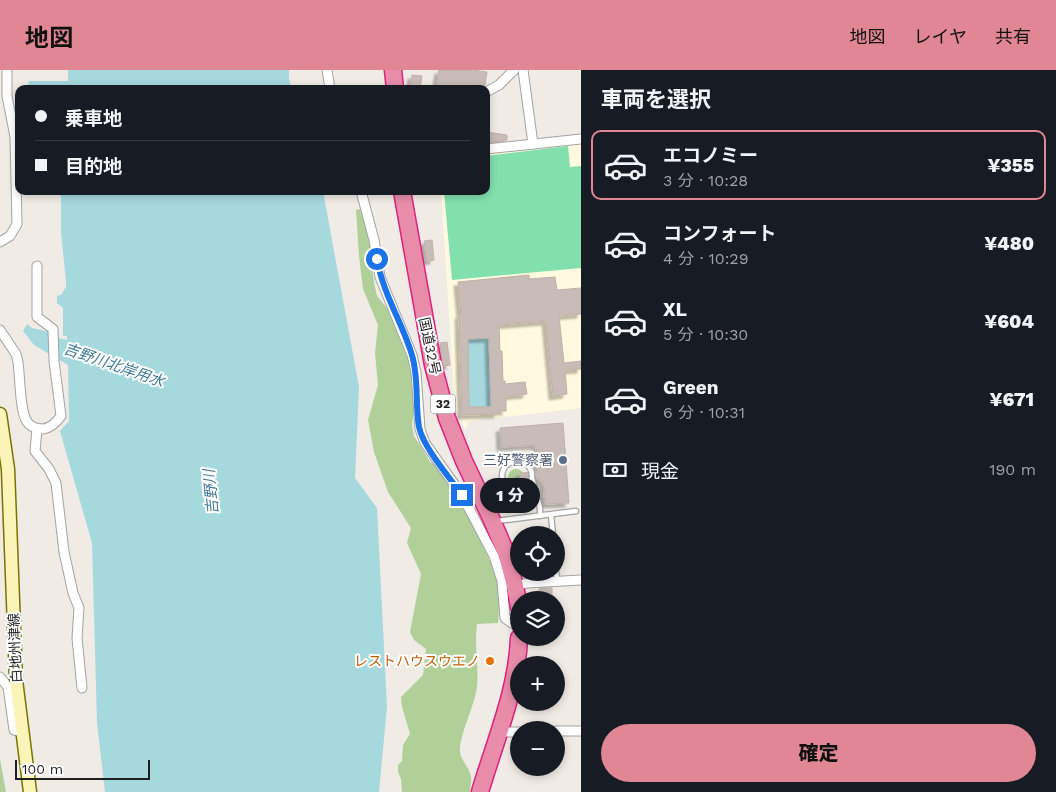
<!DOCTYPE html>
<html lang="ja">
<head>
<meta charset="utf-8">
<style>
  body { margin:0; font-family:"Work Sans","Noto Sans JP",sans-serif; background:#242831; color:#f1f3f6; height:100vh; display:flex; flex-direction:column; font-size:19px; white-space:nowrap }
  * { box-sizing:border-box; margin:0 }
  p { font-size:16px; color:#9ea1a6 }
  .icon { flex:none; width:28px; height:28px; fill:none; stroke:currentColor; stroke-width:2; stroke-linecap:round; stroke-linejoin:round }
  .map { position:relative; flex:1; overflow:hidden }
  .drawer { display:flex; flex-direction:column; background:#171b24; width:475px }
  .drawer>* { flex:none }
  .hud { position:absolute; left:15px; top:15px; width:475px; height:110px; border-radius:10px; box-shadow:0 2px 8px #0003; display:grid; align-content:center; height:110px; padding:0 20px; background:#171b24 }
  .tools { position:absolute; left:510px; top:456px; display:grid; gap:10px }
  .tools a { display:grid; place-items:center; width:55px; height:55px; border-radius:50%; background:#171b24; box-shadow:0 2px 8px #0003; font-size:25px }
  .scale { position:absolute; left:15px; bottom:12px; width:135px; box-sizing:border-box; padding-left:5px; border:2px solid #1f1f1f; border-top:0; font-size:14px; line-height:18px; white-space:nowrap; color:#1f1f1f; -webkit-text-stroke:4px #fff; paint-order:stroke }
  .end { position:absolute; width:22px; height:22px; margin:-11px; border:6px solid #1a73e8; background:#fff; box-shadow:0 0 0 2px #fff }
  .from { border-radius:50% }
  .bubble { position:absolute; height:35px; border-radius:18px; background:#171b24; box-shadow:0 2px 8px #0003; font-size:16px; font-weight:800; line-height:35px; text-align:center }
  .hud b { display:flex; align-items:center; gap:18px; height:48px; font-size:19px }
  .hud b+b { border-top:1px solid #363941 }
  .hud i { width:12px; height:12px; background:#f1f3f6 }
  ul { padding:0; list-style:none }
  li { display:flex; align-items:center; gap:15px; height:70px; margin:0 10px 8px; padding:0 10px; border:2px solid transparent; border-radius:10px }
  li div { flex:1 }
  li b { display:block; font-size:19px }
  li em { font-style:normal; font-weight:800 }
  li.current { border-color:#e18694 }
  li>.icon { width:45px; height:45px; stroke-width:1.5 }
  h2 { padding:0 20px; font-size:22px; line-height:60px }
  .pay { display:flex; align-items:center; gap:12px; height:55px; padding:0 20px; font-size:19px }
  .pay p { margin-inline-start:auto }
  .action { display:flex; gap:10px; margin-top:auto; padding:10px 20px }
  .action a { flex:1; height:58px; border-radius:30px; background:#e18694; color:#111; font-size:20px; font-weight:800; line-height:58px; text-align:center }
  header { display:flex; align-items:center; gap:30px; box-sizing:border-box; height:70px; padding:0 25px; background:#e18694; color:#111 }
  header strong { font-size:24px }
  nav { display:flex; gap:28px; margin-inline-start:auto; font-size:18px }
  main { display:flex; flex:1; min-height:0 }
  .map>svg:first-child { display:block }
  .education { fill:#fffadf }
  .forest { fill:#b1d099 }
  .pitch { fill:#82e0ae }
  .water { fill:#a5d9de }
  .building { fill:#c8bcb8; stroke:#c2afa7; fill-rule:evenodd; filter:url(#shadow) }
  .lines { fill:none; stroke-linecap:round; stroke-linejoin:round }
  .lane-casing { stroke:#a3a3a3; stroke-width:7 }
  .street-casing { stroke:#a3a3a3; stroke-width:11 }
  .secondary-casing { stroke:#787403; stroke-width:15 }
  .highway-casing { stroke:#dd227d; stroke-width:19 }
  .lane { stroke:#fff; stroke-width:4.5 }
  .street { stroke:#fff; stroke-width:9 }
  .secondary { stroke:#faf4b8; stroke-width:12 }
  .highway { stroke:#e88caa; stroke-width:16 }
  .route { stroke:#1a73e8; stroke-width:6 }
  .service-dot { fill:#5c6f8a; stroke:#fff; stroke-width:2 }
  .food-dot { fill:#e8710a; stroke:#fff; stroke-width:2 }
  .labels { text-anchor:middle; stroke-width:4; stroke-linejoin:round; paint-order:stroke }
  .shield { fill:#fff; stroke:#626262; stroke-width:1 }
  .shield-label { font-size:12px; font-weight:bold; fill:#1f1f1f }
  .street-label { font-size:14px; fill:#1f1f1f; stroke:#fff }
  .service-label { font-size:14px; fill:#4e5e75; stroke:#fff; text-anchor:end }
  .food-label { font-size:14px; fill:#c56008; stroke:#fff; text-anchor:end }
  .water-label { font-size:15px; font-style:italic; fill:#417998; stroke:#fff }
</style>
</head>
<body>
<header>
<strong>地図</strong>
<nav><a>地図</a><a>レイヤ</a><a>共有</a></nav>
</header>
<main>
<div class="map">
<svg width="581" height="722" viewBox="0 0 581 722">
  <defs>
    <filter id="shadow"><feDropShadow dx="-4" dy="4" stdDeviation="1" flood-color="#0004"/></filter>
  </defs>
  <rect width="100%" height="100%" fill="#f0ebe5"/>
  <!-- education -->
  <polygon class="education" points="581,73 581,338 469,351 465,360 455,337 441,121 486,121 486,84"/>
  <!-- forest -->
  <g class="forest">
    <path d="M359 139 363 143 368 160 374 213 377 226 387 238 406 283 413 308 414 340 412 355 414 366 430 392 437 396 462 429 497 507 500 527 498 553 477 554C474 575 479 595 477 616 475 636 459 665 460 682 461 691 470 698 471 707 472 711 470 718 470 722H402L401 709 398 702V695L402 691 403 675 410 664 402 637 401 627 423 605 426 579 414 570 410 562 421 504 407 473 411 458 388 422 374 382 368 350 378 315 375 283 378 255 363 219 359 186 356 140Z"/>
    <circle cx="516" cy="407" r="8"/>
    <polygon points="0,689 6,722 0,722"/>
  </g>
  <!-- pitch -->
  <polygon class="pitch" points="568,76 570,97 581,96 581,198 452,210 444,121 486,121 486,86"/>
  <!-- water -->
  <g class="water">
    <polygon points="68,0 289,0 289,9 292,19 27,19 29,11 68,11"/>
    <polygon points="61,121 323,121 359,317 355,408 377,438 387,637 379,722 105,722 97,653 92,473 60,361 69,351 68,295 34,275 23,261 27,254 32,258 50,262 50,266 67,270 67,266 63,266 63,238 57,233 57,226 61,225 66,217 66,211 61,162"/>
    <polygon points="489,268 491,337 469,337 468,269"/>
  </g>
  <!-- building -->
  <g class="building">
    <polygon points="439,0 472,0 487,2 485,15 481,19 436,19"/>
    <polygon points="412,5 422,6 420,19 410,19"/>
    <polygon points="486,62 507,65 507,70 486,73"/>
    <polygon points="432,170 434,190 427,191 424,171"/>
    <path d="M529 205V209L555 207 557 220 581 218V244L559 246 564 293 581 291V299L565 300 567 324 553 326 546 251 499 255 500 281H502L503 311H505V314L525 312 527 324 506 326V341H498V344L462 345 459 245H461L458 212ZM489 268 491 337H469L468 269Z"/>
    <polygon points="447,272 450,295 443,296 440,273"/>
    <polygon points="563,353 569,433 545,434 543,411 540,412 540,408 536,409 533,404 529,406 528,409 520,410 520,403 538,402 536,375 501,377 500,358"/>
    <polygon points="544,518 552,518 552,530 539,530 539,519"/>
  </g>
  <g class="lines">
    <defs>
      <g id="lane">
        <circle cx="517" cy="406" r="15"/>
        <polyline points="532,408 540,438 540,446"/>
        <polyline points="551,445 553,465"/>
        <polyline points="497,451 576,441"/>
        <polyline points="556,501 557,511"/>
      </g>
      <g id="street">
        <polyline points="327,0 330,19"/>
        <polyline points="523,0 533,74"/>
        <polyline points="486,22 499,15 514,0"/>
        <polyline points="486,79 581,69"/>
        <polyline points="361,121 374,170 380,207 412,285 416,302 420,359 425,373 462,425 494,486 502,511 505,548 512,553 519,554"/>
        <polyline points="0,172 10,166 17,154 15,67 7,26 7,0"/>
        <path d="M0 260 16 284 18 292C20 307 20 339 26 350 29 356 36 359 43 359 51 358 56 353 61 346L54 291 53 259 37 247V196"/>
        <polyline points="37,359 35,381 49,399 56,413 64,482 73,523 79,538 77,568 82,618"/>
        <polyline points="515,516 527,513 581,510"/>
        <polyline points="0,607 8,617 14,660 21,662"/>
        <polyline points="556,661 581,661"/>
        <polyline points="498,662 519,662"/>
      </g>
      <polyline id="secondary" points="0,344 8,399 16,610 30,722"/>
      <g id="highway">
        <polyline points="393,0 395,19"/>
        <polyline points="402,121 433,295 447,348 464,391 491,448 507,485 515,516 519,537"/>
        <path d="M480 722C495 671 517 621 519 568"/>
      </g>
    </defs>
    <!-- lane casing -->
    <use href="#lane" class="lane-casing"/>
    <!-- street casing -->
    <use href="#street" class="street-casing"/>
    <!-- secondary casing -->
    <use href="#secondary" class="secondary-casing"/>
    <!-- highway casing -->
    <use href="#highway" class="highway-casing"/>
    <!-- lane -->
    <use href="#lane" class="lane"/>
    <!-- street -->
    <use href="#street" class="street"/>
    <!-- secondary -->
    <use href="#secondary" class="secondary"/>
    <!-- highway -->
    <use href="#highway" class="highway"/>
  </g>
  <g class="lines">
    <!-- route -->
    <path class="route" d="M377 189C383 224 402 252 412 285 419 309 415 334 419 357 423 377 450 408 462 425"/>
  </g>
  <!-- markers -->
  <circle class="service-dot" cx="563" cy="390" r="5"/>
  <circle class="food-dot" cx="490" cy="591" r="5"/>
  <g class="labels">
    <!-- shield labels -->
    <rect class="shield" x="430.5" y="324.5" width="25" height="19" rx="4"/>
    <g class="shield-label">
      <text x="443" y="338">32</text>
    </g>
    <!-- street labels -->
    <g class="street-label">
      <text transform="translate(430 276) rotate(78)" y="5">国道32号</text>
      <text transform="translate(15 578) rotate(-93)" y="5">白地州津線</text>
    </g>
    <!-- service labels -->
    <g class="service-label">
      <text x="553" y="395">三好警察署</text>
    </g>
    <!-- food labels -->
    <g class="food-label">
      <text x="480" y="596">レストハウスウエノ</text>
    </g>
    <!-- water labels -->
    <g class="water-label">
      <text transform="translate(114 295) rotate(19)" y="5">吉野川北岸用水</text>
      <text transform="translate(211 422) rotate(-95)" y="5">吉野川</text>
    </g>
  </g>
</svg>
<div class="tools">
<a><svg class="icon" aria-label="locate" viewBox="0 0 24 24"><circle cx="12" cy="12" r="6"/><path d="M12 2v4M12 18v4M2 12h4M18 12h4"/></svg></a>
<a><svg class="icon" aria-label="layers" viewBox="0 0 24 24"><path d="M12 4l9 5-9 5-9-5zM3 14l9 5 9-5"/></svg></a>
<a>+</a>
<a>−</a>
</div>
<div class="scale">100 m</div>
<i class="end from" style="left:377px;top:189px"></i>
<i class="end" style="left:462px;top:425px"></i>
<div class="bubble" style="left:480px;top:408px;width:60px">1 分</div>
<div class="hud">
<b><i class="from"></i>乗車地</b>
<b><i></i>目的地</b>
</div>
</div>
<section class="drawer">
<h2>車両を選択</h2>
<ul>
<li class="current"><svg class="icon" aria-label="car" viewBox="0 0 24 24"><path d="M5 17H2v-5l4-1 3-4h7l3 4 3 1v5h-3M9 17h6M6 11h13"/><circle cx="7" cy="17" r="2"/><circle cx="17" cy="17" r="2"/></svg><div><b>エコノミー</b><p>3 分 · 10:28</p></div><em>¥355</em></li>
<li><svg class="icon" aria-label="car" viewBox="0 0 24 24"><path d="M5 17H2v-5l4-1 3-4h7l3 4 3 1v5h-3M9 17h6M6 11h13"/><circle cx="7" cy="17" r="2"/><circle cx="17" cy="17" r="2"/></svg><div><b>コンフォート</b><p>4 分 · 10:29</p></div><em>¥480</em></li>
<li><svg class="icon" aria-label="car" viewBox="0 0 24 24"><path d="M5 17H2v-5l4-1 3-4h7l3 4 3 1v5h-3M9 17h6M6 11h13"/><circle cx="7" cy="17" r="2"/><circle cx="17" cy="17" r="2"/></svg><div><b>XL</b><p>5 分 · 10:30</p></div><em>¥604</em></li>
<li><svg class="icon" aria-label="car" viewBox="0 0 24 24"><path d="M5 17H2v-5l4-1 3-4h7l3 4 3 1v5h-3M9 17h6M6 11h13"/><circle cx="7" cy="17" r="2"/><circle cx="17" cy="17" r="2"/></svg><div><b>Green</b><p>6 分 · 10:31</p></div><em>¥671</em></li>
</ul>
<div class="pay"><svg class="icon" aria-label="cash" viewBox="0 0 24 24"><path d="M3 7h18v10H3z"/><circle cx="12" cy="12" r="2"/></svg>現金<p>190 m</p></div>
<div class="action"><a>確定</a></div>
</section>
</main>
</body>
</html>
